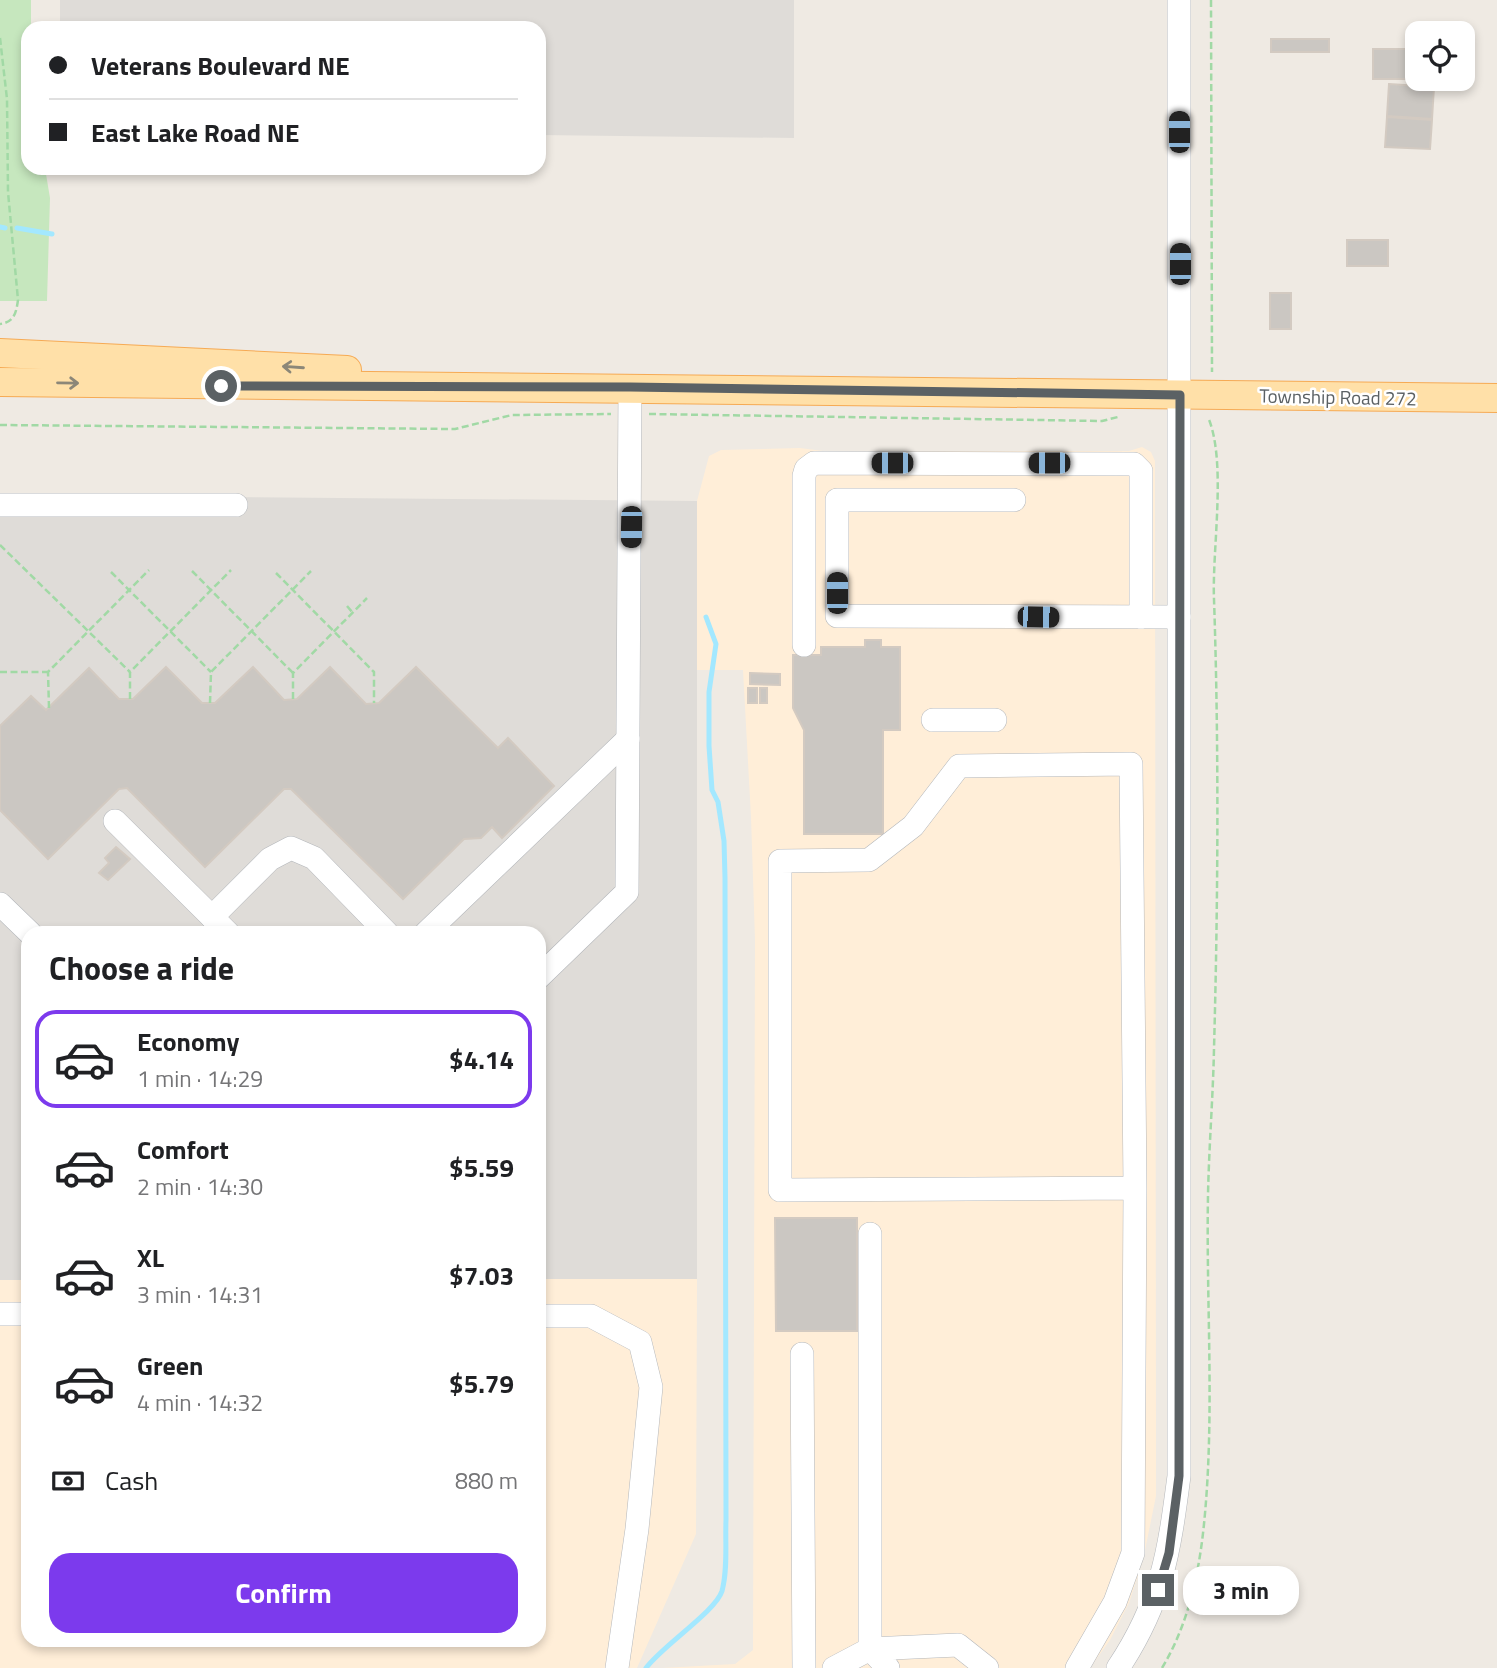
<!DOCTYPE html>
<html lang="en">
<head>
<meta charset="utf-8">
<style>
  body { margin:0; font-family:"Titillium Web",sans-serif; background:#f6f6f6; color:#202124; height:100vh; display:flex; flex-direction:column; font-size:26px; white-space:nowrap }
  * { box-sizing:border-box; margin:0 }
  p { font-size:23px; color:#757577 }
  .icon { flex:none; width:38px; height:38px; fill:none; stroke:currentColor; stroke-width:2; stroke-linecap:round; stroke-linejoin:round }
  .map { position:relative; flex:1; overflow:hidden }
  .panel { position:absolute; left:21px; top:926px; width:525px; height:721px; display:flex; flex-direction:column; background:#fff; border-radius:21px; box-shadow:0 4px 10px #0003 }
  .panel>* { flex:none }
  .guide { position:absolute; left:21px; top:21px; width:525px; height:154px; border-radius:21px; box-shadow:0 4px 10px #0003; display:grid; align-content:center; height:154px; padding:0 28px; background:#fff }
  .buttons { position:absolute; left:1405px; top:21px; display:grid; gap:14px }
  .buttons a { display:grid; place-items:center; width:70px; height:70px; border-radius:14px; background:#fff; box-shadow:0 4px 10px #0003; font-size:35px }
  .end { position:absolute; width:32px; height:32px; margin:-16px; border:9px solid #5b6164; background:#fff; box-shadow:0 0 0 4px #fff }
  .from { border-radius:50% }
  .bubble { position:absolute; height:49px; border-radius:21px; background:#fff; box-shadow:0 4px 10px #0003; font-size:23px; font-weight:700; line-height:49px; text-align:center }
  .car { position:absolute; width:21px; height:42px; margin:-21px -10px; border-radius:9px; box-shadow:0 0 5px 2px #0007; background:linear-gradient(#222 24%,#8ab4d8 0 40%,#222 0 76%,#8ab4d8 0 86%,#222 0) }
  .guide b { display:flex; align-items:center; gap:24px; height:66px; font-size:26px }
  .guide b+b { border-top:2px solid #e0e0e0 }
  .guide i { width:18px; height:18px; background:#202124 }
  ul { padding:0; list-style:none }
  li { display:flex; align-items:center; gap:21px; height:98px; margin:0 14px 10px; padding:0 14px; border:4px solid transparent; border-radius:21px }
  li div { flex:1 }
  li b { display:block; font-size:26px }
  li em { font-style:normal; font-weight:700 }
  li.current { border-color:#7c3aed }
  li>.icon { width:63px; height:63px; stroke-width:1.5 }
  h2 { padding:0 28px; font-size:32px; line-height:84px }
  .pay { display:flex; align-items:center; gap:18px; height:77px; padding:0 28px; font-size:26px }
  .pay p { margin-inline-start:auto }
  .button { display:flex; gap:14px; margin-top:auto; padding:14px 28px }
  .button a { flex:1; height:80px; border-radius:21px; background:#7c3aed; color:#fff; font-size:28px; font-weight:700; line-height:80px; text-align:center }
  .map>svg:first-child { display:block }
  .commercial { fill:#ffeed8 }
  .industrial { fill:#dfdcd8 }
  .green { fill:#c6e7be }
  .lines { fill:none; stroke-linecap:round; stroke-linejoin:round }
  .stream { stroke:#a3e8ff; stroke-width:5 }
  .building { fill:#cbc7c2; stroke:#d3cac1; stroke-width:2 }
  .minor-casing { stroke:#b4b7bb; stroke-width:24 }
  .major-casing { stroke:#f6aa54; stroke-width:30 }
  .path { stroke:#a1d9a5; stroke-width:2.5; stroke-dasharray:7 3.5; stroke-linecap:butt }
  .minor { stroke:#fff; stroke-width:23 }
  .major { stroke:#ffe0a8; stroke-width:28 }
  .oneway { stroke:#8c8778 }
  .route { stroke:#5b6164; stroke-width:9 }
  .labels { text-anchor:middle; stroke-width:5; stroke-linejoin:round; paint-order:stroke }
  .street-label { font-size:19px; fill:#5b6164; stroke:#fff }
</style>
</head>
<body>
<div class="map">
<svg width="1497" height="1668" viewBox="0 0 1497 1668">
  <rect width="100%" height="100%" fill="#efeae3"/>
  <!-- commercial -->
  <g class="commercial">
    <polygon points="1142,447 1151,452 1155,461 1156,1453 1156,1496 1143,1560 1129,1603 1110,1640 1090,1668 662,1668 735,1664 753,1650 755,940 751,817 743,670 695,670 697,501 709,456 721,450 800,448 823,451 1129,451"/>
    <polygon points="539,1279 697,1279 696,1534 637,1668 0,1668 0,1280 28,1280 28,1640 539,1640"/>
  </g>
  <!-- industrial -->
  <g class="industrial">
    <polygon points="60,0 794,0 794,138 539,135 539,28 60,28"/>
    <polygon points="0,495 697,501 697,1279 539,1279 539,933 28,933 28,1280 0,1280"/>
  </g>
  <!-- green -->
  <polygon class="green" points="0,0 31,0 31,28 28,28 28,168 45,168 50,198 47,301 0,301"/>
  <g class="lines">
    <!-- stream -->
    <g class="stream">
      <polyline points="0,227 5,228"/>
      <polyline points="17,228 52,234"/>
      <path d="M646 1668C662 1646 716 1611 722 1591 728 1569 725 1542 726 1520L725 878 724 841 718 802 712 790 709 746V692L716 644 706 617"/>
    </g>
  </g>
  <!-- building -->
  <g class="building">
    <rect x="1271" y="39" width="58" height="13"/>
    <polygon points="1373,49 1418,49 1418,79 1434,79 1373,79"/>
    <polygon points="1389,84 1434,87 1432,119 1387,116"/>
    <polygon points="1387,117 1432,120 1430,149 1385,147"/>
    <rect x="1347" y="240" width="41" height="26"/>
    <rect x="1270" y="293" width="21" height="36"/>
    <polygon points="865,640 881,640 881,647 900,647 900,730 883,730 883,834 804,834 804,730 793,708 793,655 821,655 821,647 865,647"/>
    <polygon points="166,667 202,703 215,703 253,667 284,700 297,699 330,667 366,704 379,703 416,667 498,748 508,738 554,786 502,838 492,827 481,838 464,839 403,899 291,789 284,789 205,867 127,788 119,789 48,859 0,810 0,726 31,696 46,710 89,668 119,699 133,699"/>
    <polygon points="750,673 780,674 780,685 750,684"/>
    <rect x="748" y="688" width="9" height="15"/>
    <rect x="760" y="688" width="7" height="15"/>
    <polygon points="116,847 130,859 108,880 99,873 109,863 105,858"/>
    <polygon points="775,1218 857,1218 857,1331 776,1331"/>
  </g>
  <g class="lines">
    <defs>
      <g id="minor">
        <polyline points="1014,500 837,500 837,616 1179,617"/>
        <polyline points="0,505 236,505"/>
        <polyline points="804,645 804,476 806,469 814,463 1134,464 1141,471 1141,617"/>
        <polyline points="933,720 995,720"/>
        <polyline points="115,821 228,933"/>
        <polyline points="0,904 30,933"/>
        <polyline points="212,917 270,859 291,848 314,858 387,933"/>
        <polyline points="426,933 628,739"/>
        <polyline points="539,977 627,892 630,387"/>
        <polyline points="0,1314 28,1314"/>
        <polyline points="539,1316 591,1316 640,1342 651,1387 637,1529 617,1668"/>
        <polyline points="802,1354 804,1668"/>
        <polyline points="834,1668 870,1649 870,1234"/>
        <polyline points="888,1668 870,1649 958,1645 987,1668"/>
        <polyline points="1077,1668 1115,1602 1133,1553 1135,1188 1131,764 959,766 913,826 869,860 780,861 780,1190 1135,1188"/>
        <path d="M1118 1668C1162 1602 1169 1553 1179 1476V0"/>
      </g>
      <g id="major">
        <polyline points="0,353 347,370"/>
        <polyline points="0,382 1497,398"/>
      </g>
    </defs>
    <!-- minor casing -->
    <use href="#minor" class="minor-casing"/>
    <!-- major casing -->
    <use href="#major" class="major-casing"/>
    <!-- path -->
    <g class="path">
      <polyline points="1211,0 1212,372"/>
      <path d="M0 38 7 99 8 192 18 300C16 314 14 322 0 324"/>
      <polyline points="649,414 1102,421 1118,417"/>
      <polyline points="0,425 455,429 512,415 611,414"/>
      <polyline points="0,545 130,672"/>
      <polyline points="192,571 293,673"/>
      <polyline points="111,572 211,672"/>
      <polyline points="276,573 374,672 374,703"/>
      <polyline points="347,606 353,613"/>
      <polyline points="0,672 48,672"/>
      <polyline points="130,699 130,672 231,570"/>
      <polyline points="293,699 293,673 367,598"/>
      <polyline points="210,703 211,672 311,571"/>
      <polyline points="49,708 48,672 149,570"/>
      <path d="M1162 1668C1188 1625 1199 1574 1204 1524 1215 1414 1206 1304 1208 1195 1209 1146 1213 1097 1214 1049 1218 900 1219 749 1214 599 1212 548 1227 462 1208 417"/>
    </g>
    <!-- minor -->
    <use href="#minor" class="minor"/>
    <!-- major -->
    <use href="#major" class="major"/>
  </g>
  <!-- one-way arrows -->
  <defs><path id="oneway-shaft" d="M-6 0H5M1.5-3L5.5 0L1.5 3" fill="none" stroke-width="1.6" stroke-linecap="round" stroke-linejoin="round" transform="scale(1.75)"/></defs>
  <g class="oneway">
    <use href="#oneway-shaft" transform="translate(293 367) rotate(-176)"/>
    <use href="#oneway-shaft" transform="translate(68 383) rotate(1)"/>
  </g>
  <g class="lines">
    <!-- route -->
    <polyline class="route" points="221,386 630,387 1180,395 1179,1476 1169,1553 1158,1590"/>
  </g>
  <g class="labels">
    <!-- street labels -->
    <g class="street-label">
      <text transform="translate(1338 397) rotate(1)" y="7">Township Road 272</text>
    </g>
  </g>
</svg>
<div class="buttons">
<a><svg class="icon" aria-label="locate" viewBox="0 0 24 24"><circle cx="12" cy="12" r="6"/><path d="M12 2v4M12 18v4M2 12h4M18 12h4"/></svg></a>
</div>
<i class="end from" style="left:221px;top:386px"></i>
<i class="end" style="left:1158px;top:1590px"></i>
<div class="bubble" style="left:1183px;top:1566px;width:116px">3 min</div>
<i class="car" style="left:1179px;top:132px;rotate:0deg"></i>
<i class="car" style="left:1180px;top:264px;rotate:0deg"></i>
<i class="car" style="left:892px;top:463px;rotate:270deg"></i>
<i class="car" style="left:1049px;top:463px;rotate:270deg"></i>
<i class="car" style="left:631px;top:527px;rotate:181deg"></i>
<i class="car" style="left:837px;top:593px;rotate:0deg"></i>
<i class="car" style="left:1038px;top:617px;rotate:91deg"></i>
<div class="guide">
<b><i class="from"></i>Veterans Boulevard NE</b>
<b><i></i>East Lake Road NE</b>
</div>
<section class="panel">
<h2>Choose a ride</h2>
<ul>
<li class="current"><svg class="icon" aria-label="car" viewBox="0 0 24 24"><path d="M5 17H2v-5l4-1 3-4h7l3 4 3 1v5h-3M9 17h6M6 11h13"/><circle cx="7" cy="17" r="2"/><circle cx="17" cy="17" r="2"/></svg><div><b>Economy</b><p>1 min · 14:29</p></div><em>$4.14</em></li>
<li><svg class="icon" aria-label="car" viewBox="0 0 24 24"><path d="M5 17H2v-5l4-1 3-4h7l3 4 3 1v5h-3M9 17h6M6 11h13"/><circle cx="7" cy="17" r="2"/><circle cx="17" cy="17" r="2"/></svg><div><b>Comfort</b><p>2 min · 14:30</p></div><em>$5.59</em></li>
<li><svg class="icon" aria-label="car" viewBox="0 0 24 24"><path d="M5 17H2v-5l4-1 3-4h7l3 4 3 1v5h-3M9 17h6M6 11h13"/><circle cx="7" cy="17" r="2"/><circle cx="17" cy="17" r="2"/></svg><div><b>XL</b><p>3 min · 14:31</p></div><em>$7.03</em></li>
<li><svg class="icon" aria-label="car" viewBox="0 0 24 24"><path d="M5 17H2v-5l4-1 3-4h7l3 4 3 1v5h-3M9 17h6M6 11h13"/><circle cx="7" cy="17" r="2"/><circle cx="17" cy="17" r="2"/></svg><div><b>Green</b><p>4 min · 14:32</p></div><em>$5.79</em></li>
</ul>
<div class="pay"><svg class="icon" aria-label="cash" viewBox="0 0 24 24"><path d="M3 7h18v10H3z"/><circle cx="12" cy="12" r="2"/></svg>Cash<p>880 m</p></div>
<div class="button"><a>Confirm</a></div>
</section>
</div>
</body>
</html>
